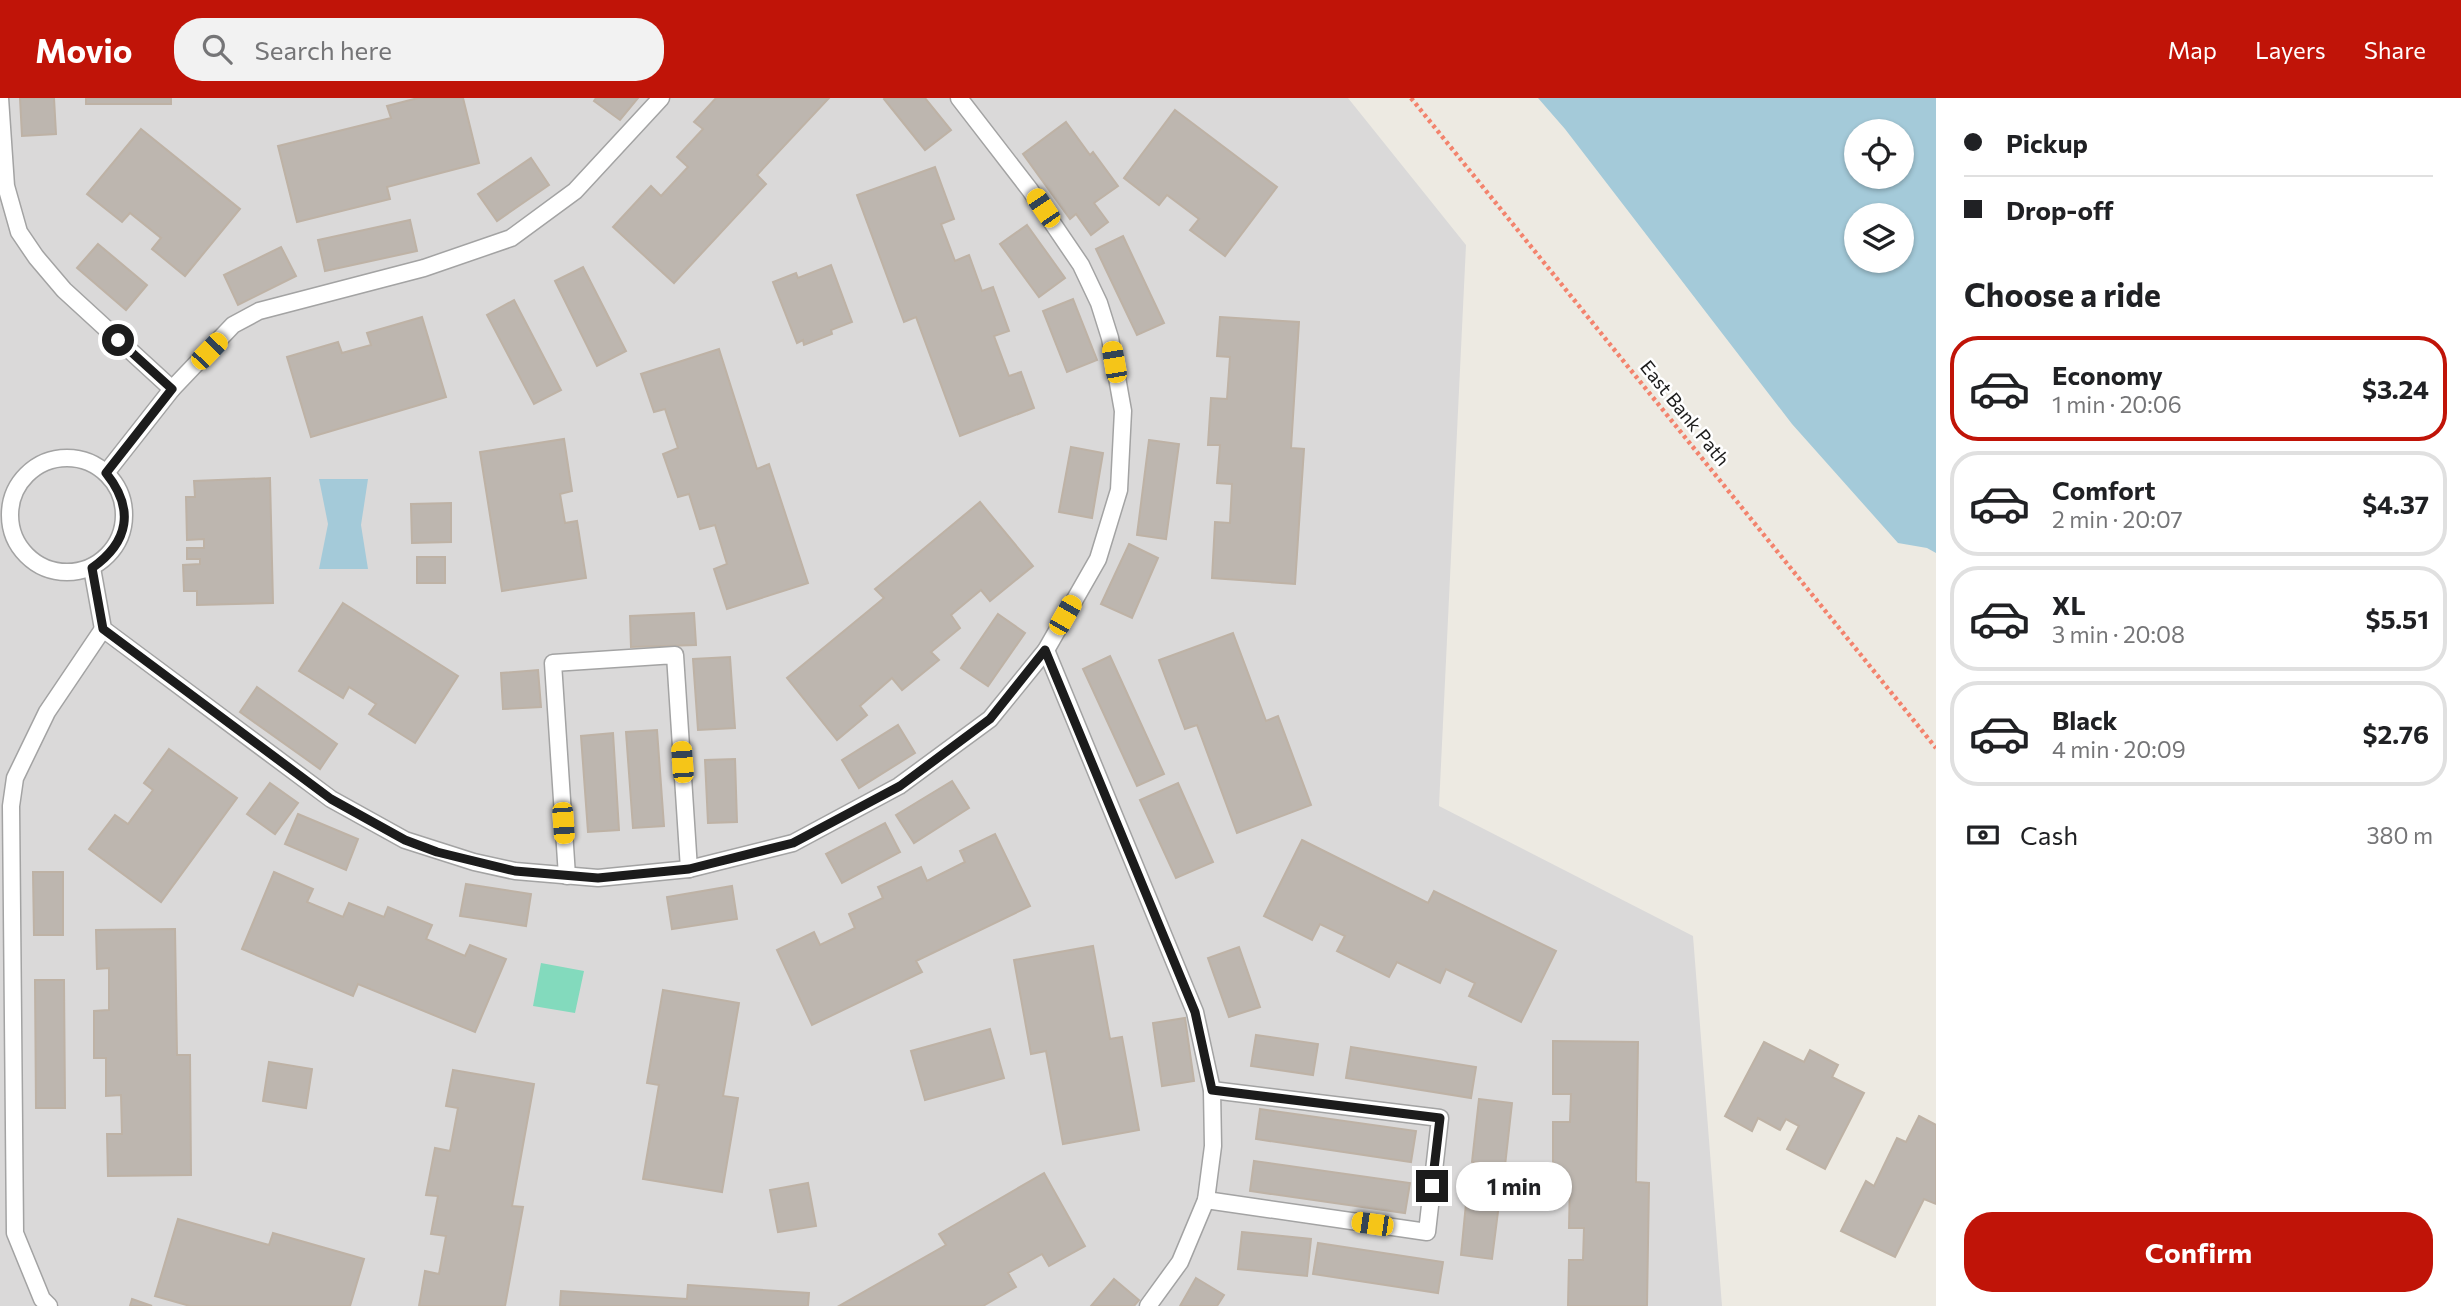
<!DOCTYPE html>
<html lang="en">
<head>
<meta charset="utf-8">
<style>
  body { margin:0; font-family:Commissioner,sans-serif; background:#f2f2f2; color:#202124; height:100vh; display:flex; flex-direction:column; font-size:26px; white-space:nowrap }
  * { box-sizing:border-box; margin:0 }
  p { font-size:23px; color:#757577 }
  .icon { flex:none; width:38px; height:38px; fill:none; stroke:currentColor; stroke-width:2; stroke-linecap:round; stroke-linejoin:round }
  .map { position:relative; flex:1; overflow:hidden }
  .sheet { display:flex; flex-direction:column; background:#fff; width:525px }
  .sheet>* { flex:none }
  .banner { display:grid; align-content:center; height:154px; padding:0 28px; background:#fff }
  .fabs { position:absolute; left:1844px; top:21px; display:grid; gap:14px }
  .fabs a { display:grid; place-items:center; width:70px; height:70px; border-radius:50%; background:#fff; box-shadow:0 2px 5px #0004; font-size:35px }
  .end { position:absolute; width:32px; height:32px; margin:-16px; border:9px solid #1c1c1c; background:#fff; box-shadow:0 0 0 4px #fff }
  .from { border-radius:50% }
  .bubble { position:absolute; height:49px; border-radius:24px; background:#fff; box-shadow:0 2px 5px #0004; font-size:23px; font-weight:700; line-height:49px; text-align:center }
  .car { position:absolute; width:21px; height:42px; margin:-21px -10px; border-radius:9px; box-shadow:0 0 5px 2px #0007; background:linear-gradient(#f5c518 24%,#345 0 40%,#f5c518 0 76%,#345 0 86%,#f5c518 0) }
  .banner b { display:flex; align-items:center; gap:24px; height:66px; font-size:26px }
  .banner b+b { border-top:2px solid #e0e0e0 }
  .banner i { width:18px; height:18px; background:#202124 }
  ul { padding:0; list-style:none }
  li { display:flex; align-items:center; gap:21px; height:105px; margin:0 14px 10px; padding:0 14px; border:4px solid #e0e0e0; border-radius:28px }
  li div { flex:1 }
  li b { display:block; font-size:26px }
  li em { font-style:normal; font-weight:700 }
  li.selected { border-color:#c01408 }
  li>.icon { width:63px; height:63px; stroke-width:1.5 }
  h2 { padding:0 28px; font-size:32px; line-height:84px }
  .pay { display:flex; align-items:center; gap:18px; height:77px; padding:0 28px; font-size:26px }
  .pay p { margin-inline-start:auto }
  .cta { display:flex; gap:14px; margin-top:auto; padding:14px 28px }
  .cta a { flex:1; height:80px; border-radius:28px; background:#c01408; color:#fff; font-size:28px; font-weight:700; line-height:80px; text-align:center }
  header { display:flex; align-items:center; gap:42px; box-sizing:border-box; height:98px; padding:0 35px; background:#c01408; color:#fff }
  header strong { font-size:33px }
  nav { display:flex; gap:38px; margin-inline-start:auto; font-size:24px }
  .search { width:490px; height:63px; background:#f2f2f2; display:flex; align-items:center; gap:18px; box-sizing:border-box; padding:0 24px; border-radius:28px; color:#757577; font-size:26px }
  main { display:flex; flex:1; min-height:0 }
  .map>svg:first-child { display:block }
  .residential { fill:#dad9d9 }
  .pitch { fill:#83dabd }
  .water { fill:#a4cad9; fill-rule:evenodd }
  .building { fill:#bdb6af; stroke:#beb2a5; stroke-width:2 }
  .lines { fill:none; stroke-linecap:round; stroke-linejoin:round }
  .service-casing { stroke:#a3a3a3; stroke-width:19 }
  .path { stroke:#f3836d; stroke-width:4.5; stroke-dasharray:3.5 3.5; stroke-linecap:butt }
  .service { stroke:#fff; stroke-width:16 }
  .route { stroke:#1c1c1c; stroke-width:9 }
  .labels { text-anchor:middle; stroke-width:5; stroke-linejoin:round; paint-order:stroke }
  .street-label { font-size:19px; fill:#1c1c1c; stroke:#fff }
</style>
</head>
<body>
<header>
<strong>Movio</strong>
<div class="search"><svg class="icon" aria-label="search" viewBox="0 0 24 24"><circle cx="10" cy="10" r="6"/><path d="M15 15l6 6"/></svg>Search here</div>
<nav><a>Map</a><a>Layers</a><a>Share</a></nav>
</header>
<main>
<div class="map">
<svg width="1936" height="1208" viewBox="0 0 1936 1208">
  <rect width="100%" height="100%" fill="#edeae2"/>
  <!-- residential -->
  <polygon class="residential" points="0,0 1348,0 1466,147 1439,708 1693,838 1722,1208 0,1208"/>
  <!-- pitch -->
  <polygon class="pitch" points="541,865 584,873 575,915 533,908"/>
  <!-- water -->
  <g class="water">
    <path d="M1538 0H1936V455L1927 450 1898 445 1792 326 1565 31ZM1857 33H1902V79H1857ZM1857 117H1902V163H1857Z"/>
    <polygon points="319,381 368,381 361,427 368,471 319,471 328,426"/>
  </g>
  <!-- building -->
  <g class="building">
    <polygon points="20,0 54,0 56,36 22,38"/>
    <rect x="86" y="0" width="85" height="6"/>
    <polygon points="418,0 463,0 479,65 387,89 390,101 297,124 278,48 391,20 387,8"/>
    <polygon points="596,0 638,0 620,22 594,3"/>
    <polygon points="716,0 829,0 757,77 766,86 674,185 613,129 651,88 661,98 688,69 677,59 703,31 694,24"/>
    <polygon points="885,0 925,0 951,32 925,52 884,1"/>
    <polygon points="1175,12 1277,89 1225,158 1190,132 1199,121 1167,97 1159,107 1124,80"/>
    <polygon points="1066,24 1090,57 1093,54 1118,88 1094,105 1108,124 1091,137 1076,116 1070,121 1023,56"/>
    <polygon points="141,31 240,111 185,178 152,151 161,140 130,115 122,124 87,96"/>
    <polygon points="531,60 549,87 497,123 478,96"/>
    <polygon points="935,69 954,121 941,126 955,163 969,157 982,193 993,189 1009,233 994,238 1009,278 1021,274 1034,310 960,338 916,219 904,224 857,97"/>
    <polygon points="410,122 417,153 325,173 318,142"/>
    <polygon points="1027,127 1065,180 1039,199 1000,146"/>
    <polygon points="1123,138 1164,225 1137,237 1096,151"/>
    <polygon points="98,146 147,187 126,212 77,170"/>
    <polygon points="281,149 296,178 238,207 224,177"/>
    <polygon points="831,167 852,224 831,232 832,236 804,247 803,242 797,245 773,184 796,175 798,180"/>
    <polygon points="583,169 626,253 597,268 555,183"/>
    <polygon points="1073,201 1097,262 1067,274 1043,213"/>
    <polygon points="514,202 561,292 534,306 487,217"/>
    <polygon points="422,219 446,299 311,339 287,259 338,244 342,255 371,247 367,235"/>
    <polygon points="1220,219 1299,224 1291,350 1304,351 1295,486 1212,480 1215,424 1230,425 1232,386 1217,385 1220,347 1208,347 1211,300 1227,301 1230,259 1217,258"/>
    <polygon points="719,251 757,371 769,366 808,485 727,511 714,471 727,466 715,427 700,431 689,396 678,399 663,356 678,350 665,311 654,314 641,276"/>
    <polygon points="564,341 572,393 560,396 565,425 577,423 586,480 502,493 480,354"/>
    <polygon points="1149,342 1179,346 1166,441 1137,437"/>
    <polygon points="1071,349 1103,355 1092,420 1059,414"/>
    <polygon points="270,380 273,505 197,507 197,493 184,493 183,467 200,466 200,461 187,461 187,450 204,450 204,441 187,442 186,399 195,399 194,383"/>
    <polygon points="980,404 1033,468 990,503 981,492 951,517 960,530 931,554 939,562 902,592 892,580 860,608 867,617 837,642 787,580 884,500 875,491"/>
    <polygon points="451,405 451,444 412,445 411,406"/>
    <polygon points="1129,446 1158,460 1132,520 1101,506"/>
    <rect x="417" y="459" width="28" height="26"/>
    <polygon points="343,505 458,578 415,645 369,616 376,606 349,589 343,600 299,573"/>
    <polygon points="694,515 696,547 631,549 630,518"/>
    <polygon points="998,516 1025,535 988,588 961,570"/>
    <polygon points="1233,535 1266,623 1278,618 1311,707 1237,735 1197,627 1185,631 1159,562"/>
    <polygon points="1110,558 1164,676 1137,688 1083,571"/>
    <polygon points="730,559 735,630 698,632 693,561"/>
    <polygon points="538,572 541,609 503,611 501,575"/>
    <polygon points="257,589 337,646 320,671 240,614"/>
    <polygon points="898,627 915,655 859,690 842,662"/>
    <polygon points="657,632 664,728 633,730 626,634"/>
    <polygon points="613,635 619,732 588,734 581,638"/>
    <polygon points="169,651 237,700 161,804 89,751 115,717 128,726 153,692 144,685"/>
    <polygon points="735,661 737,724 708,725 705,662"/>
    <polygon points="952,683 969,710 914,745 896,717"/>
    <polygon points="270,685 298,705 275,736 247,716"/>
    <polygon points="1178,685 1213,764 1176,780 1140,702"/>
    <polygon points="298,716 358,741 346,772 285,746"/>
    <polygon points="885,725 900,754 842,785 826,756"/>
    <polygon points="995,736 1030,808 916,863 922,874 812,927 777,852 814,834 820,847 855,830 849,816 883,800 878,789 921,769 927,783 965,764 960,753"/>
    <polygon points="1302,742 1428,805 1434,793 1556,853 1521,924 1469,898 1475,885 1446,871 1440,885 1397,864 1389,879 1337,853 1345,838 1320,826 1312,842 1264,818"/>
    <polygon points="33,774 63,774 63,837 34,837"/>
    <polygon points="274,774 313,791 307,804 343,819 349,805 384,819 388,809 432,827 426,841 465,858 470,847 506,861 475,934 358,886 353,898 242,851"/>
    <polygon points="466,786 531,796 526,828 460,818"/>
    <polygon points="732,788 737,821 672,831 667,799"/>
    <polygon points="175,831 177,957 190,957 191,1077 108,1078 107,1036 122,1036 121,997 106,998 106,960 94,960 94,913 109,912 109,870 97,871 96,832"/>
    <polygon points="1093,848 1110,941 1122,939 1139,1032 1063,1046 1046,953 1031,956 1014,862"/>
    <polygon points="1239,849 1260,909 1229,919 1208,860"/>
    <polygon points="35,882 64,882 65,1010 36,1010"/>
    <polygon points="663,892 739,905 723,998 738,1000 722,1094 643,1081 659,987 647,985"/>
    <polygon points="1185,920 1194,983 1162,988 1153,925"/>
    <polygon points="990,931 1004,980 925,1002 911,953"/>
    <polygon points="1256,937 1318,946 1313,977 1251,968"/>
    <polygon points="1553,943 1638,944 1636,1084 1649,1085 1647,1208 1568,1208 1569,1162 1583,1162 1584,1130 1569,1130 1570,1082 1553,1082 1553,1024 1570,1024 1571,996 1553,996"/>
    <polygon points="1764,944 1804,964 1810,952 1838,967 1832,979 1864,995 1825,1071 1787,1051 1799,1028 1786,1021 1780,1032 1758,1020 1752,1033 1725,1018"/>
    <polygon points="1351,949 1476,969 1471,1000 1346,980"/>
    <polygon points="269,964 312,971 306,1010 263,1003"/>
    <polygon points="453,972 534,986 512,1108 523,1109 505,1208 419,1208 425,1173 439,1176 446,1138 431,1136 438,1098 426,1097 435,1050 450,1053 458,1010 446,1008"/>
    <polygon points="1479,1001 1512,1005 1505,1068 1472,1064"/>
    <polygon points="1260,1011 1416,1033 1411,1064 1256,1041"/>
    <polygon points="1919,1018 1936,1027 1936,1106 1924,1101 1895,1159 1841,1133 1866,1083 1874,1088 1897,1040 1906,1044"/>
    <polygon points="1254,1063 1410,1085 1405,1115 1250,1093"/>
    <polygon points="1044,1075 1085,1148 1049,1168 1042,1156 1008,1175 1016,1189 983,1208 839,1208 946,1147 939,1136"/>
    <polygon points="808,1085 816,1128 778,1134 770,1092"/>
    <polygon points="1467,1095 1500,1098 1492,1161 1461,1157"/>
    <polygon points="178,1121 269,1147 273,1135 364,1161 350,1208 190,1208 155,1198"/>
    <polygon points="1242,1134 1311,1141 1307,1178 1238,1171"/>
    <polygon points="1318,1145 1443,1164 1438,1195 1313,1176"/>
    <polygon points="1196,1180 1224,1197 1217,1208 1180,1208"/>
    <polygon points="1114,1181 1139,1202 1134,1208 1091,1208"/>
    <polygon points="688,1187 809,1195 808,1208 560,1208 561,1193 687,1201"/>
    <polygon points="132,1201 152,1208 130,1208"/>
  </g>
  <g class="lines">
    <defs>
      <g id="service">
        <polyline points="0,0 6,88 19,134 36,159 64,192 172,291"/>
        <circle cx="67" cy="417" r="57"/>
        <polyline points="106,375 172,291 233,227 259,213 424,170 511,140 575,93 661,0"/>
        <polyline points="92,470 103,531 331,701 405,742 474,764 515,773 598,780 689,771 793,745 899,688 990,621 1046,552 1098,461 1119,392 1123,313 1110,240 1099,205 1081,167 1030,92 959,0"/>
        <polyline points="1046,552 1195,914 1212,992 1213,1048 1206,1102 1180,1164 1148,1208"/>
        <polyline points="567,778 553,565 675,557 689,771"/>
        <polyline points="1206,1102 1427,1134 1440,1020 1212,992"/>
        <polyline points="49,1208 42,1201 15,1135 11,708 15,680 47,614 103,531"/>
      </g>
    </defs>
    <!-- service casing -->
    <use href="#service" class="service-casing"/>
    <!-- path -->
    <polyline class="path" points="1411,0 1936,650"/>
    <!-- service -->
    <use href="#service" class="service"/>
  </g>
  <g class="lines">
    <!-- route -->
    <path class="route" d="M118 242 172 291 106 375C135 411 129 444 92 470L103 531 331 701 405 742 437 754 515 773 598 780 689 771 793 745 900 688 990 621 1045 552 1195 914 1212 992 1440 1020 1432 1088"/>
  </g>
  <g class="labels">
    <!-- street labels -->
    <g class="street-label">
      <text transform="translate(1685 315) rotate(51)" y="7">East Bank Path</text>
    </g>
  </g>
</svg>
<div class="fabs">
<a><svg class="icon" aria-label="locate" viewBox="0 0 24 24"><circle cx="12" cy="12" r="6"/><path d="M12 2v4M12 18v4M2 12h4M18 12h4"/></svg></a>
<a><svg class="icon" aria-label="layers" viewBox="0 0 24 24"><path d="M12 4l9 5-9 5-9-5zM3 14l9 5 9-5"/></svg></a>
</div>
<i class="end from" style="left:118px;top:242px"></i>
<i class="end" style="left:1432px;top:1088px"></i>
<div class="bubble" style="left:1456px;top:1064px;width:116px">1 min</div>
<i class="car" style="left:1043px;top:110px;rotate:326deg"></i>
<i class="car" style="left:209px;top:253px;rotate:44deg"></i>
<i class="car" style="left:1114px;top:264px;rotate:350deg"></i>
<i class="car" style="left:1065px;top:517px;rotate:30deg"></i>
<i class="car" style="left:682px;top:664px;rotate:356deg"></i>
<i class="car" style="left:563px;top:725px;rotate:176deg"></i>
<i class="car" style="left:1372px;top:1126px;rotate:278deg"></i>
</div>
<section class="sheet">
<div class="banner">
<b><i class="from"></i>Pickup</b>
<b><i></i>Drop-off</b>
</div>
<h2>Choose a ride</h2>
<ul>
<li class="selected"><svg class="icon" aria-label="car" viewBox="0 0 24 24"><path d="M5 17H2v-5l4-1 3-4h7l3 4 3 1v5h-3M9 17h6M6 11h13"/><circle cx="7" cy="17" r="2"/><circle cx="17" cy="17" r="2"/></svg><div><b>Economy</b><p>1 min · 20:06</p></div><em>$3.24</em></li>
<li><svg class="icon" aria-label="car" viewBox="0 0 24 24"><path d="M5 17H2v-5l4-1 3-4h7l3 4 3 1v5h-3M9 17h6M6 11h13"/><circle cx="7" cy="17" r="2"/><circle cx="17" cy="17" r="2"/></svg><div><b>Comfort</b><p>2 min · 20:07</p></div><em>$4.37</em></li>
<li><svg class="icon" aria-label="car" viewBox="0 0 24 24"><path d="M5 17H2v-5l4-1 3-4h7l3 4 3 1v5h-3M9 17h6M6 11h13"/><circle cx="7" cy="17" r="2"/><circle cx="17" cy="17" r="2"/></svg><div><b>XL</b><p>3 min · 20:08</p></div><em>$5.51</em></li>
<li><svg class="icon" aria-label="car" viewBox="0 0 24 24"><path d="M5 17H2v-5l4-1 3-4h7l3 4 3 1v5h-3M9 17h6M6 11h13"/><circle cx="7" cy="17" r="2"/><circle cx="17" cy="17" r="2"/></svg><div><b>Black</b><p>4 min · 20:09</p></div><em>$2.76</em></li>
</ul>
<div class="pay"><svg class="icon" aria-label="cash" viewBox="0 0 24 24"><path d="M3 7h18v10H3z"/><circle cx="12" cy="12" r="2"/></svg>Cash<p>380 m</p></div>
<div class="cta"><a>Confirm</a></div>
</section>
</main>
</body>
</html>
